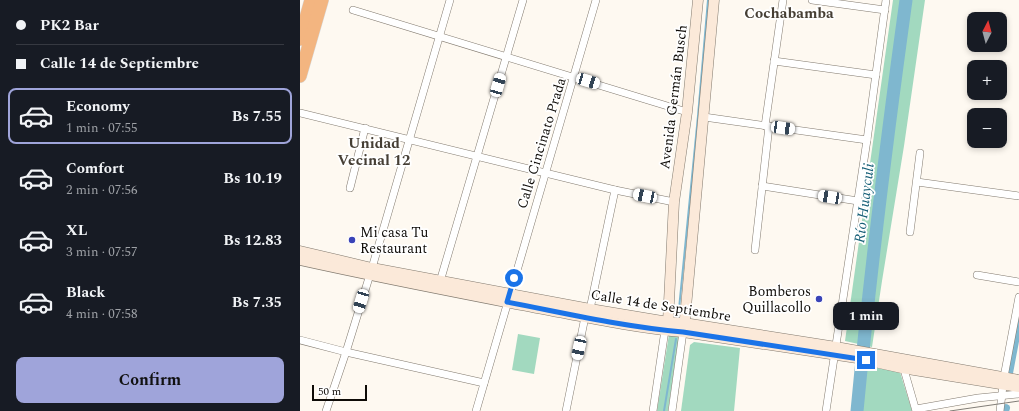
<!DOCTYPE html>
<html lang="en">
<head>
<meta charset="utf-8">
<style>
  body { margin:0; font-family:Spectral,serif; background:#242831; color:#f1f3f6; height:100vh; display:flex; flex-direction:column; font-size:15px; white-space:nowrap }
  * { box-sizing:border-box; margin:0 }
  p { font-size:13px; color:#9ea1a6 }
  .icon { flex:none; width:22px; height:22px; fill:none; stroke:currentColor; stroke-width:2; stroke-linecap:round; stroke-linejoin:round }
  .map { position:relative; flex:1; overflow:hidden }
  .side { display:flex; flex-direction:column; background:#171b24; width:300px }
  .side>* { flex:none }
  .top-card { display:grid; align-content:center; height:88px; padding:0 16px; background:#171b24 }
  .needle { width:26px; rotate:6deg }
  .tools { position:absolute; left:667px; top:12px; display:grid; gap:8px }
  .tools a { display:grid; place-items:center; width:40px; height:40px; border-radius:8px; background:#171b24; box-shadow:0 2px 6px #0003; font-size:20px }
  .scale { position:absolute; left:12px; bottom:10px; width:55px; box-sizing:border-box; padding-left:4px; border:2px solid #0e0b07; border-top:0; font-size:11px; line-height:14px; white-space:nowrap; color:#0e0b07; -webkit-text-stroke:3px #fff; paint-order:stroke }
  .end { position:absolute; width:18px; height:18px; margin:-9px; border:5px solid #1a73e8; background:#fff; box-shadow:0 0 0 2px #fff }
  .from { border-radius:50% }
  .bubble { position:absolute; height:28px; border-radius:8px; background:#171b24; box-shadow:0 2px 6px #0003; font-size:13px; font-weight:700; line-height:28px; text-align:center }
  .car { position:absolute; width:12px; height:24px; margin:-12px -6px; border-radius:5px; box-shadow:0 0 3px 1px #0007; background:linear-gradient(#fff 24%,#345 0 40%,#fff 0 76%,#345 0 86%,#fff 0) }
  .top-card b { display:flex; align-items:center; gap:14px; height:38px; font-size:15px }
  .top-card b+b { border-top:1px solid #363941 }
  .top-card i { width:10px; height:10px; background:#f1f3f6 }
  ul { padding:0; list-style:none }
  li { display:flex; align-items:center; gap:12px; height:56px; margin:0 8px 6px; padding:0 8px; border:2px solid transparent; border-radius:8px }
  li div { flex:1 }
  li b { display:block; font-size:15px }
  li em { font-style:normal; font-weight:700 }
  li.active { border-color:#9fa4da }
  li>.icon { width:36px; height:36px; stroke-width:1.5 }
  .cta { display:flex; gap:8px; margin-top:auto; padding:8px 16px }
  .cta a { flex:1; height:46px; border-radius:8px; background:#9fa4da; color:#111; font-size:16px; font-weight:700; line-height:46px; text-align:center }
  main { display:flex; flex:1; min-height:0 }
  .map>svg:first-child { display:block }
  .green { fill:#a2d9bf }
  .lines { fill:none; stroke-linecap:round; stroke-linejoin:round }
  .stream { stroke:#7fb7cf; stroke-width:2 }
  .canal { stroke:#7fb7cf; stroke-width:8 }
  .river { stroke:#7fb7cf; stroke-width:13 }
  .street-casing { stroke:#827a6f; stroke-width:8 }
  .secondary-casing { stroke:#827a6f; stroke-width:11 }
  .highway-casing { stroke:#d8d8d7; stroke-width:14 }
  .street { stroke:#fff; stroke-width:7 }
  .secondary { stroke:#fbe9d9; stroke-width:10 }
  .highway { stroke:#f3b580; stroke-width:13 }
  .tram { stroke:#817d77; stroke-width:1 }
  .route { stroke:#1a73e8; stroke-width:5 }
  .poi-dot { fill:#3a43b7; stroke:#fff; stroke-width:1.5 }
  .labels { text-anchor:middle; stroke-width:3.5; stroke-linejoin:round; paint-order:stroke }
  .street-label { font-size:14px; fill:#0e0b07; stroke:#fff }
  .poi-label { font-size:14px; fill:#0e0b07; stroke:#fff; text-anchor:start }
  .neighbourhood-label { font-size:15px; font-weight:bold; fill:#463f35; stroke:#fff }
  .water-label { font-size:15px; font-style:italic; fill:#165f77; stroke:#fff }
</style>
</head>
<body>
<main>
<section class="side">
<div class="top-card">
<b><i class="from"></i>PK2 Bar</b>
<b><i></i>Calle 14 de Septiembre</b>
</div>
<ul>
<li class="active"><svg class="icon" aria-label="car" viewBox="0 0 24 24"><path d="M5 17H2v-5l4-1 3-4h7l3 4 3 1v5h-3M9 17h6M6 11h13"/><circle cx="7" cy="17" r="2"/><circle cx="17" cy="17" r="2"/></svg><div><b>Economy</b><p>1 min · 07:55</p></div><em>Bs 7.55</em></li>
<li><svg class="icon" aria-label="car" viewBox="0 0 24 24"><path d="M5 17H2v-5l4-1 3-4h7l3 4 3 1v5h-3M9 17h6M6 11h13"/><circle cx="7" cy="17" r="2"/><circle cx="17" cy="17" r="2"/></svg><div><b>Comfort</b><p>2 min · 07:56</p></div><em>Bs 10.19</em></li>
<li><svg class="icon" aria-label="car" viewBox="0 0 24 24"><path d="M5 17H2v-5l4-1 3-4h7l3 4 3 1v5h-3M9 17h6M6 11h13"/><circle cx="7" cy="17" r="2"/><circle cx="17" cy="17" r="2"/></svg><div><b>XL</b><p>3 min · 07:57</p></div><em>Bs 12.83</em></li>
<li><svg class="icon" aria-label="car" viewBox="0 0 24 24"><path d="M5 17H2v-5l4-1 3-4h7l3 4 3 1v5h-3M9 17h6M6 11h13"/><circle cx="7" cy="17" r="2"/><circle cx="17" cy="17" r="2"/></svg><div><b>Black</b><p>4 min · 07:58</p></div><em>Bs 7.35</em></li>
</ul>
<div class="cta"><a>Confirm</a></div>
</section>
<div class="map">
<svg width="719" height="411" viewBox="0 0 719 411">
  <rect width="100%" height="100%" fill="#fef9f1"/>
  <!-- green -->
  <g class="green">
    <polygon points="593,0 625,0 604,146 582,281 572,347 545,341"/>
    <polygon points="218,334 240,338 234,374 212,370"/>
    <polygon points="369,334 379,336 368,411 357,411"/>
    <polygon points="394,342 440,348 434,411 381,411 390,345"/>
    <polygon points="566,366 600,372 612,411 562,411"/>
  </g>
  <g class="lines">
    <!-- stream -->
    <g class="stream">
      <polyline points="378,319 398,116 408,0"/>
      <polyline points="364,411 376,339"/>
    </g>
    <!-- canal -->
    <g class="canal">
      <polyline points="709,373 719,320"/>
      <polyline points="705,411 706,408"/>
    </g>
    <!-- river -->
    <path class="river" d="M557 411C570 274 587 137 606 0"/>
    <defs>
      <g id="street">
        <polyline points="512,0 585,10"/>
        <polyline points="53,10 387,112"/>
        <polyline points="474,61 576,75"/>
        <polyline points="0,113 315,190 374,202"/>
        <polyline points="404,117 567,140"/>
        <polyline points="465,126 483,0"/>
        <polyline points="617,182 719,196"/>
        <polyline points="462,186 558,201"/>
        <polyline points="50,188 65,128"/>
        <polyline points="610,232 620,153"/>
        <polyline points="455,250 469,126"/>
        <polyline points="677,275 719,282"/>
        <polyline points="139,285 223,0"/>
        <polyline points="0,340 46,352 184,383"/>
        <polyline points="603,366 616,411"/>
        <polyline points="616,409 678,398 719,394"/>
        <polyline points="26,411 46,352 72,268 150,0"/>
        <polyline points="176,411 296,0"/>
        <polyline points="266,411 285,317 290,309 315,190"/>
        <polyline points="353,411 365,330"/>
        <polyline points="372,411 383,332"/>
        <polyline points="526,411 567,140 586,0"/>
        <polyline points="700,411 704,377 719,297"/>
      </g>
      <g id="secondary">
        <polyline points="0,251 72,268 290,309 368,322 384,323 536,347 719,380"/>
        <path d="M0 260C72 276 144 290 216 304 272 314 327 327 383 332L557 358 602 368 719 387"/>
        <polyline points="366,328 368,322 374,202 387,112 398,0"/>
        <polyline points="384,329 414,0"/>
      </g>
      <g id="highway">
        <polyline points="0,39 11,0"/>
        <polyline points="0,76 22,0"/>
      </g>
    </defs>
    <!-- street casing -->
    <use href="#street" class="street-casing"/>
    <!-- secondary casing -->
    <use href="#secondary" class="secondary-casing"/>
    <!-- highway casing -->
    <use href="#highway" class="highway-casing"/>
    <!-- street -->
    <use href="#street" class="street"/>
    <!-- secondary -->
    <use href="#secondary" class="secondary"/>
    <!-- highway -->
    <use href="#highway" class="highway"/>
    <!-- tram -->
    <polyline class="tram" points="650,411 719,401"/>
  </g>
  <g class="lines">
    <!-- route -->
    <path class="route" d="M214 278 207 302C265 313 324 327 383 332L566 360"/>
  </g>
  <!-- markers -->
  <g class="poi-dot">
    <circle cx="52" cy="240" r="4"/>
    <circle cx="519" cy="299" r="4"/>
  </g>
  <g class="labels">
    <!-- street labels -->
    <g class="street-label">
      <text transform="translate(373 97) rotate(-83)" y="5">Avenida Germán Busch</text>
      <text transform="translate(241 143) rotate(-73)" y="5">Calle Cincinato Prada</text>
      <text transform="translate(361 305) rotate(9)" y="5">Calle 14 de Septiembre</text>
    </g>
    <!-- poi labels -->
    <g class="poi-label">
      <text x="60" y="237">Mi casa Tu<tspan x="60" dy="16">Restaurant</tspan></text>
      <text x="511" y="296" text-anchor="end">Bomberos<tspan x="511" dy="16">Quillacollo</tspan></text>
    </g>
    <!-- neighbourhood labels -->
    <g class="neighbourhood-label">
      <text x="489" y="18">Cochabamba</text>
      <text x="74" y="148">Unidad<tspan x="74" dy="17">Vecinal 12</tspan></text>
    </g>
    <!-- water labels -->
    <g class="water-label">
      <text transform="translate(564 203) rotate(-83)" y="5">Río Huayculi</text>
    </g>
  </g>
</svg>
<div class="tools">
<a><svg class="needle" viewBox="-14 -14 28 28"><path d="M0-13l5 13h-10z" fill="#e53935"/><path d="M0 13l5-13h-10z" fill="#9ea1a6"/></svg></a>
<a>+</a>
<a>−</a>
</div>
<div class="scale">50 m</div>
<i class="end from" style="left:214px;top:278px"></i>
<i class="end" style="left:566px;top:360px"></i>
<div class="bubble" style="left:533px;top:302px;width:66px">1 min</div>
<i class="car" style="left:288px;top:81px;rotate:107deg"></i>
<i class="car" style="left:198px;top:85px;rotate:16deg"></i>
<i class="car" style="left:483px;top:128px;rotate:98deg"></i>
<i class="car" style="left:345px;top:196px;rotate:282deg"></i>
<i class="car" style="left:530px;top:197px;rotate:279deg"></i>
<i class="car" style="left:61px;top:301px;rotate:197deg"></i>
<i class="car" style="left:279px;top:348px;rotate:192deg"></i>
</div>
</main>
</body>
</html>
